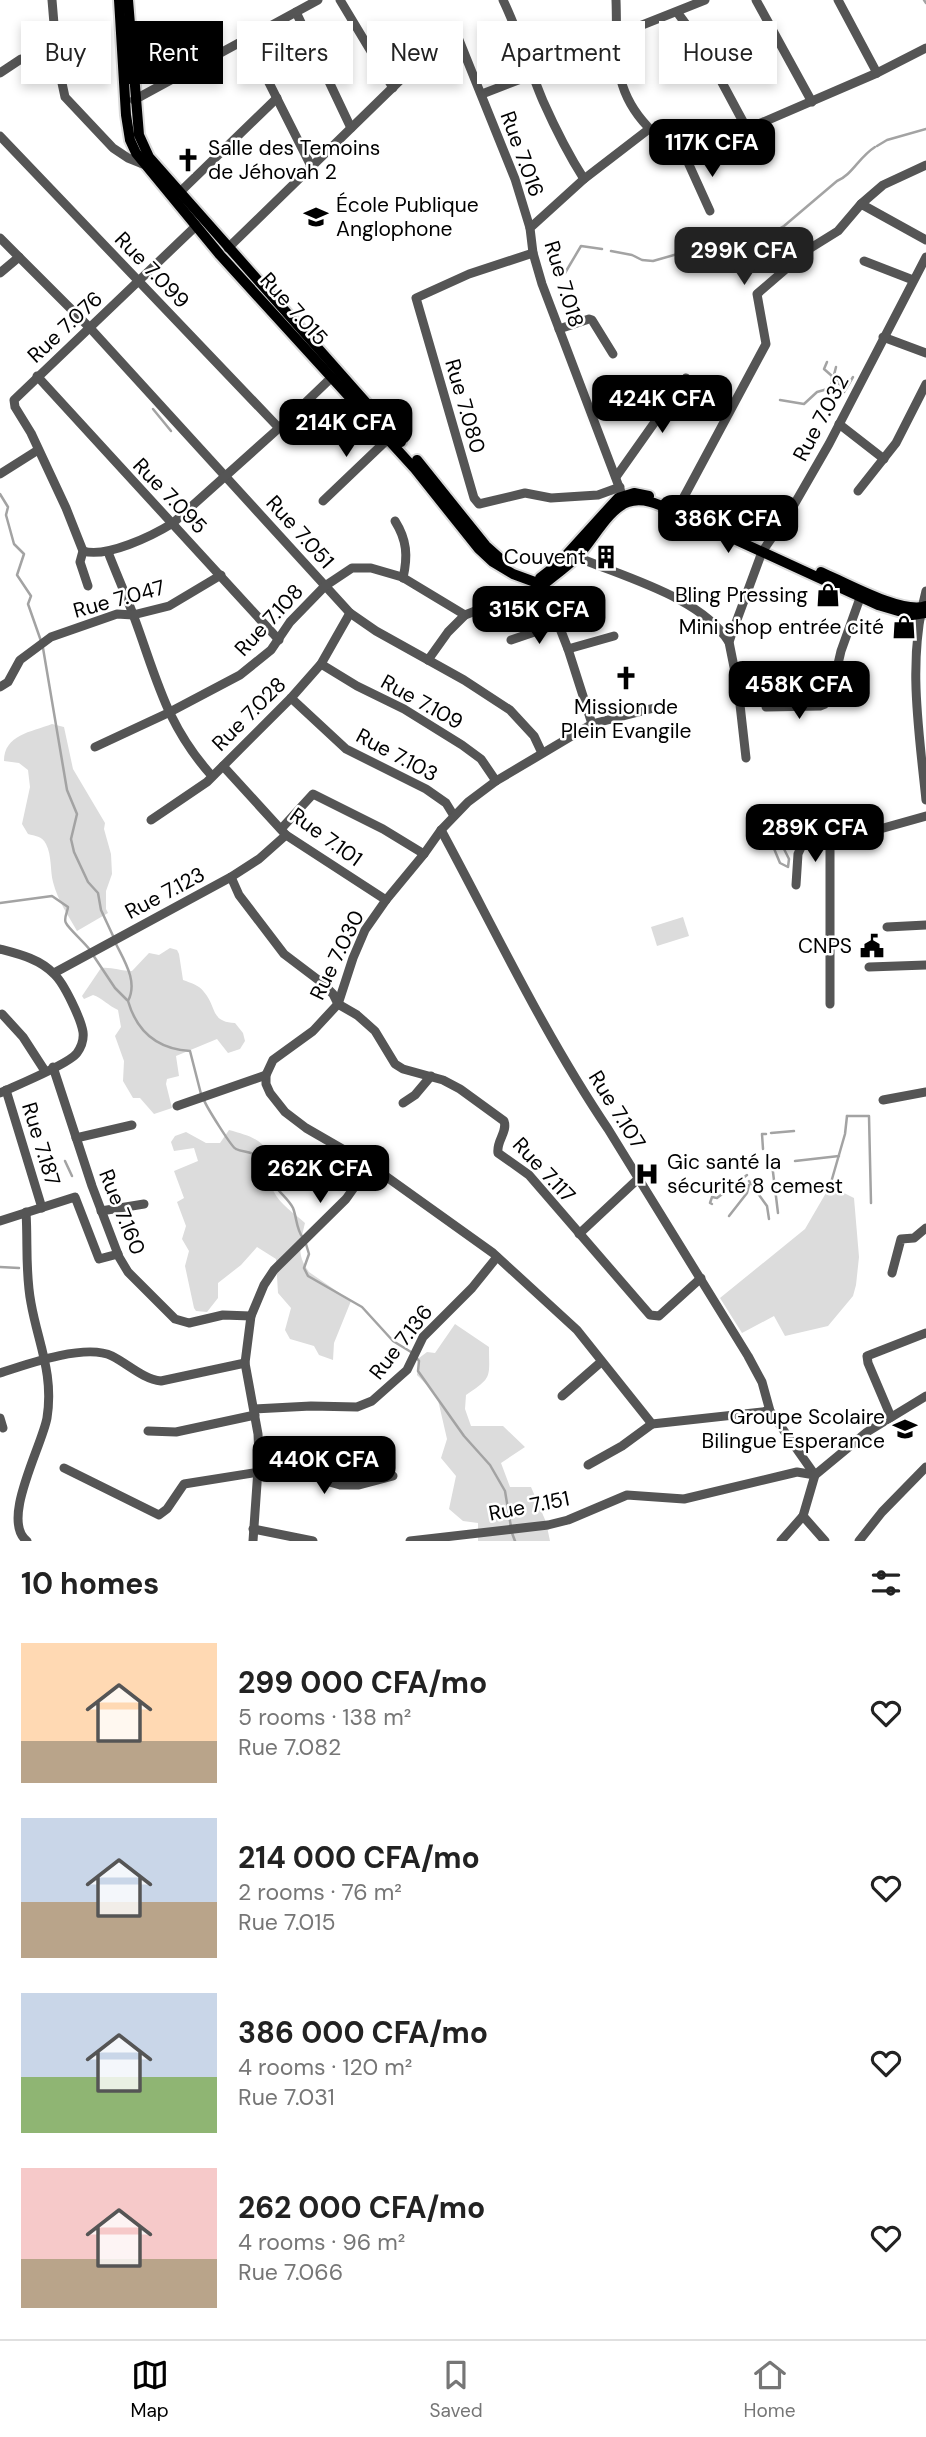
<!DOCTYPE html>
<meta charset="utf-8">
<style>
body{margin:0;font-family:"DM Sans",sans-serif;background:#f6f6f6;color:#222;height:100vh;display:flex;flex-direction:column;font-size:26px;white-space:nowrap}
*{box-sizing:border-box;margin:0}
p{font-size:23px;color:#767676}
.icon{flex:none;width:38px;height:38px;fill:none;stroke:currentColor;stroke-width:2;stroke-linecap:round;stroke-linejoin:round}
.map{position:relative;height:1541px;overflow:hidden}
.panel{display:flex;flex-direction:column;background:#fff;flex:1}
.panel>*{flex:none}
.guide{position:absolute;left:21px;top:21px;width:886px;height:63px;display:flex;gap:14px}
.price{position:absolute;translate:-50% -60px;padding:0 16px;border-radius:14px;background:#000;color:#fff;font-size:23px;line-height:46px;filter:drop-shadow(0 2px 4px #0008)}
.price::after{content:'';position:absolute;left:50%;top:42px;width:21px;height:16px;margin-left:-10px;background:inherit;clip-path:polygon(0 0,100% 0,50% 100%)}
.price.on{background:#222;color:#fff}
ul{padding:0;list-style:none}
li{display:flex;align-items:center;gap:21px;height:175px;padding:0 21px}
li span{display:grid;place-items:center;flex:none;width:196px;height:140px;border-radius:0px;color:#555}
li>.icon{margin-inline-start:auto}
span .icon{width:84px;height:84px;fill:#fffc;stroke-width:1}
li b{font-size:30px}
h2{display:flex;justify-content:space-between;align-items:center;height:84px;padding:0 21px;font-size:30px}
.tag{padding:0 24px;border-radius:0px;background:#fff;box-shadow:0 4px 10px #0003;font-size:24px;line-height:63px}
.tag.on{background:#000;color:#fff}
.dock{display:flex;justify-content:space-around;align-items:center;height:98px;border-top:2px solid #e0e0e0;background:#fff;font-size:19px;color:#767676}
.dock a{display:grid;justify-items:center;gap:4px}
.dock .on{color:#000}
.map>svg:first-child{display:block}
</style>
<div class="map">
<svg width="926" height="1541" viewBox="0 0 926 1541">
<rect width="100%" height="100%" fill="#fff"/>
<!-- green -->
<g fill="#dcdcdc">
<path d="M52,724l12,3 9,42 32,54 -1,6 7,25 1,20 -6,17v18l2,4 -31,18c-9,-16 -19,-30 -24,-49 -3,-12 -1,-26 -7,-38 -4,-8 -11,-8 -18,-10l-6,-10 8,-37 -2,-17 -9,-7 -15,-2c0,-26 27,-29 48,-37z"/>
<path d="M683,917l6,19 -32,10 -6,-19z"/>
<path d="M170,948l7,2 2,4 4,26c8,3 16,5 21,12 13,15 6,30 31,31l8,10 2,8 -5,8 -12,4 -11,-14 -41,17 3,20 -12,3 -1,5 6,24 -18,6 -14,-16h-7l-10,-17 1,-20 -9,-25 6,-9 -3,-17c-9,-4 -16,-12 -25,-15l-9,4 -2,-3 19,-28c11,-1 19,3 31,3l17,-18 10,2z"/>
<path d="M229,1130c25,7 41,11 43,41 0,7 -2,15 2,21 6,12 21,22 31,31 -5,21 -9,31 4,49l42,29 -17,42 -1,17 -14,-5 -5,-9 -24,-7 -5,-9 6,-22 -13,-15 -2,-34 -19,-12 -16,18 -23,18v15l-11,14 -11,-1 -2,-3 -9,-42 4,-15 -7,-12 4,-13 -9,-24 7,-4 -10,-27 24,-10 -4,-13 -20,3 -3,-9 4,-6 11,-4 20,11h14z"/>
<path d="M830,1186l24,12 5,59 -3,28 -3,11 -25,30 -43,10 -11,-20 -32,17 -22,-35 85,-69z"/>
<path d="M455,1324l34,23c0,31 4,30 -23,48l-1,14 6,17h32l22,21 -24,16 9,24h21l15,35 4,19h-72v-18l-15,-2 -14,-12 7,-33 -15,-18 6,-19 -9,-39 -3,-7 -18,-18 2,-17 8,-6 8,1z"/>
</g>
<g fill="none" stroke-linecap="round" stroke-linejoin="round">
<!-- stream -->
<g stroke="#a3a3a3" stroke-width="2.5">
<path d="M924,0l2,3"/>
<path d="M877,146l10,-6 39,-11"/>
<path d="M611,251l21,4 10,5 11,1 42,-12 37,3 13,-10 13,-1 26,-15 53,-45c15,-6 22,-24 38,-34"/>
<path d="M565,273l16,-27 21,3"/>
<path d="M836,367l-2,8 5,9 4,2 -1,4 2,2 9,-15"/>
<path d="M780,400l24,4 13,-12 14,-4 1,-12 -8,-7 3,-7"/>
<path d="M153,409l18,22"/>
<path d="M0,494l8,13 -2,8 8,29 10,10 -7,21 14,21 -3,8 13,37"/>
<path d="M43,648l24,142 10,24 -6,25 3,13 14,30 10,11 3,17 13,28"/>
<path d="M768,828l6,1 15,30 -1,8 -8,-4 -10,-24z"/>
<path d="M0,903l52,-7 16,11c0,4 -5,12 -2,16 2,5 18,19 24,27"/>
<path d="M116,944c9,18 22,38 12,57 9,31 30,48 62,50l11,43"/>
<path d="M93,955l22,33 12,12"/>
<path d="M204,1100c2,6 28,48 32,49 8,4 16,1 23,10 6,9 11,19 17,28 5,7 13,13 17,21 4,10 3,21 10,30"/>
<path d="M847,1116h22l2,87"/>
<path d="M771,1133l23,-2"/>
<path d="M763,1149l-1,-15h4"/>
<path d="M65,1161l7,15"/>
<path d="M795,1161l44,-5"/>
<path d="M772,1164l6,49"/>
<path d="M749,1181l18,25 2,13"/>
<path d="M830,1186l15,-52 2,-18"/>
<path d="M712,1204l-2,-1 2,-6 5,1 30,-23"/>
<path d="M729,1216l18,-23 2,-8"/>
<path d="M306,1244l3,10 -5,14 4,8 54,31 31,34 18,11"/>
<path d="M0,1267l19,1"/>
<path d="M416,1357l3,4 -1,10 46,65 26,29 15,26 6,36"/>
<path d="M512,1533l3,8"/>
</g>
<!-- major casing -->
<g stroke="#dbdbdb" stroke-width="14">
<g id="major">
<path d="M119,0l7,115 4,25 6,13 84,102 195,214 63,79 15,14 20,12 30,11c11,-9 23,-18 34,-28 15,-15 31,-48 51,-55 16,-6 34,4 47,10l203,93 34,10 14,-2"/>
<path d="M128,0l11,135 10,22 252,285"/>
<path d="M417,460l69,86 18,16"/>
<path d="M821,572c23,10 82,43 105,34"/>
<path d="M540,578l18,-14 60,-66 16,-5 15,3"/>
</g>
</g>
<!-- minor -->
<g stroke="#555" stroke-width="9">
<path d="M52,0l5,60 8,37 48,51 15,10 15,6"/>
<path d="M340,0l53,88"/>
<path d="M503,0c16,33 26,68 40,101 12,27 25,53 41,78"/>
<path d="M616,0c2,51 -6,87 32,127 11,12 26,21 38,31l61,-29 130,-56 49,-25"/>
<path d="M756,0l56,102"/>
<path d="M838,0l39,73"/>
<path d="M296,12l55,116"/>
<path d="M677,12l27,37 43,80"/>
<path d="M617,35l88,-35"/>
<path d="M247,39l64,127"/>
<path d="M0,73l21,-14 14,2 22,-1"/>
<path d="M482,94l52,-20"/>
<path d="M134,100l184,-100"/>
<path d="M0,136l279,292"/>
<path d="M686,158l24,53"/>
<path d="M180,192l97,-94"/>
<path d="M861,204l22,-19 43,-20"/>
<path d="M0,238l90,90 260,285 26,18 88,49 46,30 24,26 8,17"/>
<path d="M228,248l196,-191 29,-24 4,2 58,144 15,49"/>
<path d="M533,253l-64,21 -53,24 58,200 5,6 46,-11 26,5 47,-3 22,-8"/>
<path d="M864,261l49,19"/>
<path d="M0,273l19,-16"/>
<path d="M559,329l30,-10 3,1 21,34"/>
<path d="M883,337l43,16"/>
<path d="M37,376l242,264"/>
<path d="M839,424l45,35"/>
<path d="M0,474l38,-24"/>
<path d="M616,477l70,-99"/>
<path d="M858,491l38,-48 30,-59"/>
<path d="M621,492l-79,-208 -9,-31 -3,-25 54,-49 65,-50"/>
<path d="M323,501l65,-62"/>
<path d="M678,508l88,-164 -9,-50 52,-45 29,-18 23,-27 65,36"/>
<path d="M395,521c12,19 13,35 8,57"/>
<path d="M83,551c24,7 69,-15 90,-28l106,-95 52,-50"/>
<path d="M108,552c8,21 18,43 26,65 23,62 32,108 78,159"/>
<path d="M577,557c47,20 124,40 152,85"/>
<path d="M88,586l-8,-24 3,-11 -17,-43 -35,-75 -16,-26 -1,-7 182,-174"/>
<path d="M545,590l23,59 24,75"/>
<path d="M926,591c-19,68 -7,140 0,209"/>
<path d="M511,640l47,-16"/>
<path d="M568,649l46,-13"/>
<path d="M428,660l20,-28 17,-17"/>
<path d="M321,664l36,22 47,23 58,36 19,14 15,22"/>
<path d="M0,687l8,-5 12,-22 31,-23 66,-23 16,1 36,-9 52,-31"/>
<path d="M291,698l55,51 80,40 20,14 8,13"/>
<path d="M766,707l54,-1 5,-2 6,-10 10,-43 19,-53"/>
<path d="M654,708l-62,16 -96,57 -28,21 -27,28 -17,24 -38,46 -21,30 -12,28 -15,46 -25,27 -40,29 -7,15v9l4,9 15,19 21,16 64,37 123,88 84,77 75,94 118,-13"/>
<path d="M95,747l73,-34 72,-38 31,-25 19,-28 35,-36 27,-18h19l31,9 63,38 28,-11 53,-11"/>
<path d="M746,758l-8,-71 -9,-45 2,-6 31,-84 29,-42 38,-66 97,-187"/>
<path d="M223,766l63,69 100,65"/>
<path d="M151,820l56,-38 84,-84 30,-34 29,-51"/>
<path d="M281,829l32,-35 70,35 41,25"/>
<path d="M441,830c54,100 103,204 167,299l140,227 14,26 8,29 45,64"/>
<path d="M231,877l8,18 45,59 37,28 12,12 5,10 19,11 18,16 20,33 8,5 40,11 17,9 44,32c4,11 -8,20 -6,32l31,22 121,140 9,1 42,-38"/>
<path d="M796,885l2,-31 5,-11 13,-4 14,4"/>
<path d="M887,927l39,-2"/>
<path d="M0,949c19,5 40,10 54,25 10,9 27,45 29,58 1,8 -1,14 -6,21 -8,11 -62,33 -77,40"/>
<path d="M869,967l57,-2"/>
<path d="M54,973l177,-96 28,-18 27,-24"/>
<path d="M830,1004v-161l96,-27"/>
<path d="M2,1014l21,23 22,34"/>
<path d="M53,1067l39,119 27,71 9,15 47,47 14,4 34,-8 28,1"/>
<path d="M6,1090l36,118"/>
<path d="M883,1100l43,-8"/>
<path d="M403,1103l12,-8 16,-19"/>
<path d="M177,1106l89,-31"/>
<path d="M76,1138l56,-13"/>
<path d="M101,1211l43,-7"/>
<path d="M26,1212c2,31 -1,60 5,91 7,40 23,71 16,115 -5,28 -47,103 -20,123"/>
<path d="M0,1221l75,-24 24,62 19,-5"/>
<path d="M579,1234l60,-56"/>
<path d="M892,1273l9,-34 13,-1 12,-10"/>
<path d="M0,1373c27,-9 86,-30 112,-17 16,8 31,23 49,25l84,-18"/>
<path d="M562,1396l39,-34"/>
<path d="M254,1409l57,-3 46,1 15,-6 35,-31 16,-33 49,-49 25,-31"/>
<path d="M891,1417l-23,-54 -1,-7 59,-23"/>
<path d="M0,1418l3,10"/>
<path d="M148,1431l28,1 79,-17"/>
<path d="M259,1455l34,4 33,22 14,4h19l34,-9"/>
<path d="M588,1465l34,-19 30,-22"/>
<path d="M64,1468l95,47 8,-6 17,-25 75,-12"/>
<path d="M253,1529l60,12"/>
<path d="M253,1541l6,-86 -1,-21 -13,-71 6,-47 13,-31 10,-15 72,-71 24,-34"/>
<path d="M410,1541l138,-16 20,-5 59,-25 57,4 113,-27 18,3"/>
<path d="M781,1541l22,-25"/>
<path d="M825,1541l-22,-25 12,-41 52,-43 59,-36"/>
<path d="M859,1541l23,-29 44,-45"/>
</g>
<!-- major -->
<use href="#major" stroke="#000" stroke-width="10"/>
</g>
<!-- icons -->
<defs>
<g id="church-bare" transform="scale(1.89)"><path d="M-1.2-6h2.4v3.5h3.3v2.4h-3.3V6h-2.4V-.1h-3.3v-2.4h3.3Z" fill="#000" stroke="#fff" stroke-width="2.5" paint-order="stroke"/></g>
<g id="school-bare" transform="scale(1.89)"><path d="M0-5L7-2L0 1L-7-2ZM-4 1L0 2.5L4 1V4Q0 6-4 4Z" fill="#000" stroke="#fff" stroke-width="2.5" paint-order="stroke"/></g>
<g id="building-bare" transform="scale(1.89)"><path d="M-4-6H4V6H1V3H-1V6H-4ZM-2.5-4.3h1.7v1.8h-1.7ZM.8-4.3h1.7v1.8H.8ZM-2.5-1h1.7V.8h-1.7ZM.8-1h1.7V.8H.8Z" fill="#000" stroke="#fff" stroke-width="2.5" paint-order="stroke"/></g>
<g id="shop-bare" transform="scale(1.89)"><path d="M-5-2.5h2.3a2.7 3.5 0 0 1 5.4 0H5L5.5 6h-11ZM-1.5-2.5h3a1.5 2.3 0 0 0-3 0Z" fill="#000" stroke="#fff" stroke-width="2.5" paint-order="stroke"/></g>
<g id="civic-bare" transform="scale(1.89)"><path d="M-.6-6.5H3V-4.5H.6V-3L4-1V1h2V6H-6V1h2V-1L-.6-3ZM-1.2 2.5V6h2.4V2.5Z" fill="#000" stroke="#fff" stroke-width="2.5" paint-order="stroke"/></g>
<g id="hospital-bare" transform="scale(1.89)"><path d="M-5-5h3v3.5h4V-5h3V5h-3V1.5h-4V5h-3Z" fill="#000" stroke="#fff" stroke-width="2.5" paint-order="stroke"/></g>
</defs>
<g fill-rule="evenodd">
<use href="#church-bare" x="188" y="160"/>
<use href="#school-bare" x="316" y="217"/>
<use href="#building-bare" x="606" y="557"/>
<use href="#shop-bare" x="828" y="595"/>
<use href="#shop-bare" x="904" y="627"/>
<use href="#church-bare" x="626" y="678"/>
<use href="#civic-bare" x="872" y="946"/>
<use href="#hospital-bare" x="647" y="1174"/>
<use href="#school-bare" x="905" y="1429"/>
</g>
<g text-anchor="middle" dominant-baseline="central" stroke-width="5" stroke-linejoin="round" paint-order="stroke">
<!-- poi labels -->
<g font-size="21" fill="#000" stroke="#fff" text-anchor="end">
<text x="208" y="148" text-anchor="start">Salle des Temoins<tspan x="208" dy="24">de Jéhovah 2</tspan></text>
<text x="336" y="205" text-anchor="start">École Publique<tspan x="336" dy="24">Anglophone</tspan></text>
<text x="586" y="557">Couvent</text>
<text x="808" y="595">Bling Pressing</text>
<text x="884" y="627">Mini shop entrée cité</text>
<text x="626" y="707" text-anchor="middle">Mission de<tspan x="626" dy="24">Plein Evangile</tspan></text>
<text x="852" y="946">CNPS</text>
<text x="667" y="1162" text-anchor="start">Gic santé la<tspan x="667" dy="24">sécurité 8 cemest</tspan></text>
<text x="885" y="1417">Groupe Scolaire<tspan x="885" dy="24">Bilingue Esperance</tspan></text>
</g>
<!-- street labels -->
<g font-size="21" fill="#000" stroke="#fff">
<text transform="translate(522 154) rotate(70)">Rue 7.016</text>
<text transform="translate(152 270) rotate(46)">Rue 7.099</text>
<text transform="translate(564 284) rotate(73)">Rue 7.018</text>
<text transform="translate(294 309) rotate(48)">Rue 7.015</text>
<text transform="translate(65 327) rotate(-43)">Rue 7.076</text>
<text transform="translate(465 406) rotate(74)">Rue 7.080</text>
<text transform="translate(821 418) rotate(-62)">Rue 7.032</text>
<text transform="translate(170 496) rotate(46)">Rue 7.095</text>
<text transform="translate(300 532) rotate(48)">Rue 7.051</text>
<text transform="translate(119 599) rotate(-15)">Rue 7.047</text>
<text transform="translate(269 620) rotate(-47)">Rue 7.108</text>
<text transform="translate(422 702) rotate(29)">Rue 7.109</text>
<text transform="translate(249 714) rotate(-45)">Rue 7.028</text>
<text transform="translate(397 755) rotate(28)">Rue 7.103</text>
<text transform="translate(326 837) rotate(36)">Rue 7.101</text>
<text transform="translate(165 893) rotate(-28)">Rue 7.123</text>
<text transform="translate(337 955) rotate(-64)">Rue 7.030</text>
<text transform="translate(617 1110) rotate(58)">Rue 7.107</text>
<text transform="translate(41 1144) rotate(73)">Rue 7.187</text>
<text transform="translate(544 1170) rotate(47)">Rue 7.117</text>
<text transform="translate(122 1212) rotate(68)">Rue 7.160</text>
<text transform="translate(401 1342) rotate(-52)">Rue 7.136</text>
<text transform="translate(529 1506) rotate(-11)">Rue 7.151</text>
</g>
</g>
</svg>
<b class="price" style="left:712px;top:179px">117K CFA</b>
<b class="price on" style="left:744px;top:287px">299K CFA</b>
<b class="price" style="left:662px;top:435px">424K CFA</b>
<b class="price" style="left:346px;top:459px">214K CFA</b>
<b class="price" style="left:728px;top:555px">386K CFA</b>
<b class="price" style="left:539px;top:646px">315K CFA</b>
<b class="price" style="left:799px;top:721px">458K CFA</b>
<b class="price" style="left:815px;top:864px">289K CFA</b>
<b class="price" style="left:320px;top:1205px">262K CFA</b>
<b class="price" style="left:324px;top:1496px">440K CFA</b>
<div class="guide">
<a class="tag">Buy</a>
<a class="tag on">Rent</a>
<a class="tag">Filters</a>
<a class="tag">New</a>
<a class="tag">Apartment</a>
<a class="tag">House</a>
</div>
</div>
<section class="panel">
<h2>10 homes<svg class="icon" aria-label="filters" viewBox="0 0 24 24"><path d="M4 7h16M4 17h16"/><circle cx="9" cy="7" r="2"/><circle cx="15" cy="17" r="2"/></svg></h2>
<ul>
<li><span style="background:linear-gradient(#ffd9b3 70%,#b9a48a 0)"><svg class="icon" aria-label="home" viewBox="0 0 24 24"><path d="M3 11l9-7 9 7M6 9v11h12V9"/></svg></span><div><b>299 000 CFA/mo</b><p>5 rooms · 138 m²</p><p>Rue 7.082</p></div><svg class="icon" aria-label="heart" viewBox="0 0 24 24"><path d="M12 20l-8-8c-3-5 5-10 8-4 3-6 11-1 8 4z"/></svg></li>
<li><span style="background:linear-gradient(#c9d6e8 60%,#b9a48a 0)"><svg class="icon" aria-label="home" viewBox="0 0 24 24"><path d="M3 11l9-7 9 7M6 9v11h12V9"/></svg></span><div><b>214 000 CFA/mo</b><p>2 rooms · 76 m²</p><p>Rue 7.015</p></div><svg class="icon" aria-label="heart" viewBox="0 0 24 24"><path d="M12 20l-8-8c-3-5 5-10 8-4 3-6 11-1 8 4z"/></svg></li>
<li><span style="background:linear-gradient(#c9d6e8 60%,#8fb573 0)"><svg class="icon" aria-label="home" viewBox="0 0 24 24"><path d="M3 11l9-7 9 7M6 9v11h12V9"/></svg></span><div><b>386 000 CFA/mo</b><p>4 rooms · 120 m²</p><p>Rue 7.031</p></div><svg class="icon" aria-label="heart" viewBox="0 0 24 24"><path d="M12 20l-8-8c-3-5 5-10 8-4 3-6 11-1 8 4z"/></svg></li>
<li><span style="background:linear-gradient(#f6c9c9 65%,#b9a48a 0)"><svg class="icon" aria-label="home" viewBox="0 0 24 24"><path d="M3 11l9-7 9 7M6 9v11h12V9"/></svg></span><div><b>262 000 CFA/mo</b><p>4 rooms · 96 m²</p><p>Rue 7.066</p></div><svg class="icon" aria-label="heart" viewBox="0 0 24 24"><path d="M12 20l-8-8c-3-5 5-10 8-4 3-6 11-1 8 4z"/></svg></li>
</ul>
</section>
<nav class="dock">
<a class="on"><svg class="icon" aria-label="map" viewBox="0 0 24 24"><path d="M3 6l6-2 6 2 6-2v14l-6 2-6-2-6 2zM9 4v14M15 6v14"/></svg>Map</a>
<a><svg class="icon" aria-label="saved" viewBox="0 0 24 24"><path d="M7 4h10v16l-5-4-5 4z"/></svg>Saved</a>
<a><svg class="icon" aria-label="home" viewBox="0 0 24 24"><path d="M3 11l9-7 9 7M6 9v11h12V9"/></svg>Home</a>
</nav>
